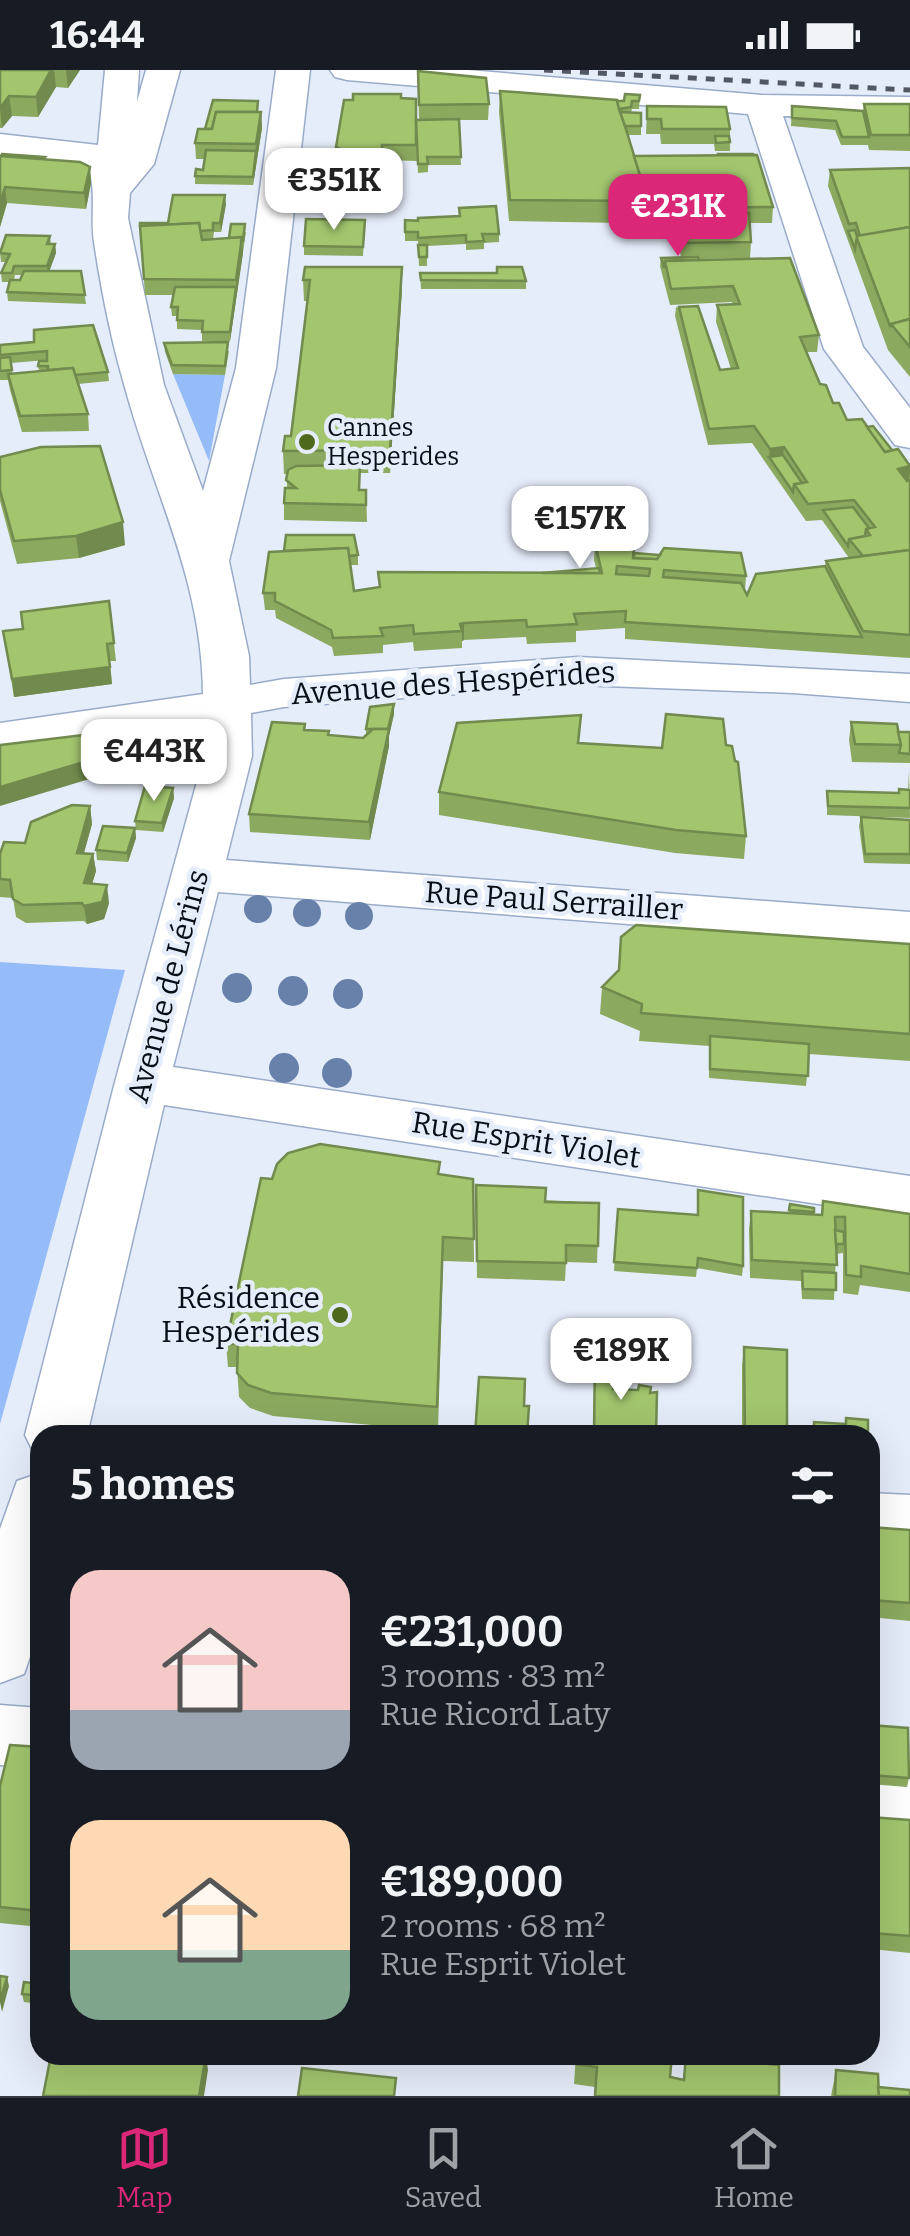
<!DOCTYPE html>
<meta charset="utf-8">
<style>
body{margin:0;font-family:Bitter,serif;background:#242831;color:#f1f3f6;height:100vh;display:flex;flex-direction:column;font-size:38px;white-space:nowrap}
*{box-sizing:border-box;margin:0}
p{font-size:32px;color:#9ea1a6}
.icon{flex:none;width:55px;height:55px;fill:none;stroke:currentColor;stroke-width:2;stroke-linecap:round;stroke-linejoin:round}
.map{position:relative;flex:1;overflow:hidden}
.panel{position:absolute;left:30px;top:1355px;width:850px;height:640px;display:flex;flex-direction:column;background:#171b24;border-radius:30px;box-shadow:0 10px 40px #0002}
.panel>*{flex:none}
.price{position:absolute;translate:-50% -85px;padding:0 22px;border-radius:20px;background:#fff;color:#222;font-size:32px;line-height:65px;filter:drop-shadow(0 2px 5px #0008)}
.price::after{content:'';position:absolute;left:50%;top:60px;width:30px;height:22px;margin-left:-15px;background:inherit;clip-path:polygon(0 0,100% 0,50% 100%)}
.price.active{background:#db2777;color:#fff}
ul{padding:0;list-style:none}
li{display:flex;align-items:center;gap:30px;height:250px;padding:0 40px}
li span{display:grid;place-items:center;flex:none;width:280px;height:200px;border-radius:30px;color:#555}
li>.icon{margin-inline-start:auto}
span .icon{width:120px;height:120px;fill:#fffc;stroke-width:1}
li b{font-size:42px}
h2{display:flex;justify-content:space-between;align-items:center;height:120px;padding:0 40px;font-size:42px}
.status{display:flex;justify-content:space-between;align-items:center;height:70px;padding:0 50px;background:#171b24;direction:ltr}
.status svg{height:28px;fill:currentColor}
.dock{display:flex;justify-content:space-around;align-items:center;height:140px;border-top:2px solid #363941;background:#171b24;font-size:28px;color:#9ea1a6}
.dock a{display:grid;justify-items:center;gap:5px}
.dock .active{color:#db2777}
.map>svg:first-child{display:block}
</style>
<div class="status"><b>16:44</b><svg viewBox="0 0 49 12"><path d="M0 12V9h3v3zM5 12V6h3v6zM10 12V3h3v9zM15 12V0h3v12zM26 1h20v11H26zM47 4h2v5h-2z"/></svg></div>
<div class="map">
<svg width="910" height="2026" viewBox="0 0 910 2026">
<rect width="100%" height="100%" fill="#e6edfa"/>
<!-- green -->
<g fill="#95bbf8">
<path d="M173,304l52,1 -16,86z"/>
<path d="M0,892l125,8 -125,454z"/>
</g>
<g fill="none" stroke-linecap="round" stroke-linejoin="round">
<!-- street casing -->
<g stroke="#99abc8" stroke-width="3">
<g id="street">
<path d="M105,0h34l-2,32 9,-32h34l-26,94 -24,29 -2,25 36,167 39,106 33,-123 40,-298h34l-34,298 -47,193 20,95 1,29 34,-6 294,-22 332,17v28l-117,-9 -215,-8 -294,22 -33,6 1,43 -26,104 684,52v34l-692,-54 -45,175 737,109v42l-746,-113 -77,330h-47v20l-6,-2 -9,-18 90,-353 89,-326v-34l-204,31v-30l203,-29c-1,-116 -50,-202 -79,-310 -13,-45 -23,-95 -30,-142 -4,-26 3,-50 -6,-75l-88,-11v-22l98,11z"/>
<path d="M330,0h138l294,25 148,2v20l-127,-1 80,231 47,61v40l-15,-3 -71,-96 -76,-235 -401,-34 -12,-3z"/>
<path d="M40,1403v155l-16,46 -24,9v-154l17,-48z"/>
<path d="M870,1423l40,2v54l-40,-4z"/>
<path d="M0,1635l40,3v60l-40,-3z"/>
<path d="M870,1704l40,3v64l-40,-3z"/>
</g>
</g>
<!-- street -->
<use href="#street" fill="#fff" fill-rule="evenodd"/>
<!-- rail -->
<path stroke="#525863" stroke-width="5" stroke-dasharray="9 9" stroke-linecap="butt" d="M544,0l366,20"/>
</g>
<!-- trees -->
<g fill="#6881aa">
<circle cx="258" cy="839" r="14"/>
<circle cx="307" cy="843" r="14"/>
<circle cx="359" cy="846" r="14"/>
<circle cx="237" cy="918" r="15"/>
<circle cx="293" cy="921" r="15"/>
<circle cx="348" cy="924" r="15"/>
<circle cx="284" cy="998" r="15"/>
<circle cx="337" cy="1003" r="15"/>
</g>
<!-- wall -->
<g fill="#8ba95f" fill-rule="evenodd">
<path d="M0,0h80l-12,18 -12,-1 -18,30 -26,-1 -10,12h-2z"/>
<path d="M418,1l71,33 -1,16h-29l2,45h-33v7l-10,1 -2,-43 1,31 -34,-1 -1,7 -30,3 -15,-7 -1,-16 17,-47 48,-2 15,22h3z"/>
<path d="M500,21l117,10 23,-6 -1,14h-7l-1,3 10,1v22h-14l7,21 139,51 -1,16h-22l1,19 -1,16 -51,1 120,76 -2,17h-11l14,32 27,36 20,7 43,39v192l-285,-19v-11l-49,3v11l-49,2 -1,-7 -62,3 -2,1v7l-48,3 -1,-9 -30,3v8l-49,3 -2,-9 -56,-29 -1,-8h-10l-2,-17 21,-42 74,4v10h-8l4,26 242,-23 -2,-8 1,-17 39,15 112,18 -1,15 2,4 78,-29 1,-5 23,-3 -27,-38 -16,1 -54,-78 -44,2 -33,-129 1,-9 26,7 -1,3 19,53 11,-1 -15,-47 1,-17h16l-1,-3 -62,3 -10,-39 1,-8 20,-1 -5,-25 1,-8 -168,-3 -10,-109z"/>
<path d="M864,34h46v47l-41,-1 -1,-5h-27l-6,-15 -44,-4 1,-20 71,5z"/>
<path d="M647,36l83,23v22h-15l-1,-7h-53l-1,-10h-14z"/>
<path d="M258,42h3l1,16 -9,57 -58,-1v-8l8,-6 2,-11h-9l-1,-16 10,-14z"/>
<path d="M0,86l45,1v2l45,8 1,16 -5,26 -79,-6 -7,24z"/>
<path d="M910,98v209l-22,-27 -60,-164 2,-16z"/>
<path d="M226,134l-5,28h-7l-1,7 -11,1 27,-2 17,-6 -16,109h-28v-11l-25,-1v-13h-5l-1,-9 2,-12h-28l-5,-72h28z"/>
<path d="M459,138l40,26v8l-15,1v6l-18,1v-6l-39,2v20h-8l-1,-25h-13v-21l54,-4z"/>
<path d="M365,150l-2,36 -59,-1v-9z"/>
<path d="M50,166l1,8h4l1,9 -7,18h32l5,33 -78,-3 -1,-9 3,-10h-8l-1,-9 5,-11h-5l-1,-10zM15,205h7l-2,5h-6z"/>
<path d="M420,203l106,8v8h-105z"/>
<path d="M303,210l99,9 -12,184h-30v17h6l1,32 -83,-2v-17l3,-15v-14h-3l-1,-23 8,-15 17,-135h-4z"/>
<path d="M34,272l74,30 1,9 -31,3 10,30 1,17 -67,1 -12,-42 -2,-10h-8v-35zM47,290l-9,6 1,5 -27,2 -1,-10z"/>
<path d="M164,273l65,8 -4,24 -52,-1 -8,-22z"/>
<path d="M0,387l125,88 -46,13 -62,6 -17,-63z"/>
<path d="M3,561l111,12 2,18h-6l2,23 -98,13z"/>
<path d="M394,634v10l-5,22v10l-19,94 -120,-8 -1,-18 56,-90v6l24,6 34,2 3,-3v-6z"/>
<path d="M851,652l47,10h12v31l-58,-1 -3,-22z"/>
<path d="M580,673l82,5 64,-3 20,91 -2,23 -69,-6 -236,-38v-23z"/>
<path d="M909,700l1,48 -83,-3v-24l72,2 9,-3z"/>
<path d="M173,718l1,10 -11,34 -27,-2 -1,-9z"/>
<path d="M90,736l2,18 -8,29 9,1 3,17 -4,13 17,19 -5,16 -17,5 -3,-3 -58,2 -10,-6 -3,-19 -13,-1v-43l25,-11z"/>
<path d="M861,747l49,3v44l-46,-1 -5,-37z"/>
<path d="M135,758l1,10 -8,24 -31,-2 -1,-10z"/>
<path d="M910,874v117l-101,-7 -3,32 -97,-8v-32l-70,-5 1,-10 -40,-17 2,-27z"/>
<path d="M440,1104l33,5 1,83 -31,-1 -5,170 -165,-15 -23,-8 -11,-11 -2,-30h-9l-2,-23 46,-165z"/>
<path d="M476,1115l70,15 53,3 -2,60 -31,-1 -1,19 -88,-3z"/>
<path d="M698,1120l45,76 -1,10 -45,-8 -1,9 -82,-6 4,-62 79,6z"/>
<path d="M823,1131l87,13v78l-50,-7 -2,10 -15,-2v-40l-7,1 -2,46 -32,-1 -1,-18 -51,-3 -1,-49 2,-18 38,2 1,-9 24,4v7h7z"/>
<path d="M744,1277l43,88h-45v-70z"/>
<path d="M870,1457l40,3v91l-40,-4z"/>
<path d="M870,1655l39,53 -2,9 -37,-3z"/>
<path d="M40,1677v180l-40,-4v-137z"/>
<path d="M870,1747l40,3v133l-39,-4 -1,3z"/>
<path d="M40,1914v20l-16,-2 -2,-8z"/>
<path d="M576,1985l107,24 3,-24 93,41 -184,-9 -21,-3z"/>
<path d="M836,2000l42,17 32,9h-79z"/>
</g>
<!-- shaded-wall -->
<g fill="#718a4d">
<path d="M51,0h3l2,17 -18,30 -2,-20z"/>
<path d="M66,0h14l-12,18z"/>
<path d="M9,26l3,20 -10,12 -2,-20z"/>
<path d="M261,42l1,16 -9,57 3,-41z"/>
<path d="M382,75v22l-30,3 -1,-16z"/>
<path d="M90,97l1,16 -5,26 -2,-16z"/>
<path d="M5,117l2,16 -7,24v-23z"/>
<path d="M225,125l1,9 -5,28 -1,-9z"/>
<path d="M242,167l1,16 -13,88v-9z"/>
<path d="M55,174l1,9 -8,22 -1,-9z"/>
<path d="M402,197v22l-12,184v-23z"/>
<path d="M784,377l-2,17 -13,-7 1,-8z"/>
<path d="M910,397v6l-2,11 -10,-15z"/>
<path d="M123,452l2,23 -46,13 -3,-22z"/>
<path d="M464,553v17l-2,1v-10l-2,-7z"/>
<path d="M110,597l2,17 -98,13 -2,-18z"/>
<path d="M394,634v10l-5,22v10l-19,94 -1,-18z"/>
<path d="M124,680l2,18 -126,38v-19z"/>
<path d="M173,718l1,10 -11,34 -1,-9z"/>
<path d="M90,736l2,18 -13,46 -2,-17z"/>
<path d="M135,758l1,10 -8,24 -1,-9z"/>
<path d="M93,784l3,17 -9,30 -3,-18z"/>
<path d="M107,815l2,18 -5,16 -17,5 -3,-18z"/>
<path d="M7,1907l2,9 -7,26 -2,-10z"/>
<path d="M206,1985l2,15 -4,26h-5z"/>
</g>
<!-- building -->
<g fill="#a2c56e" stroke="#718a4d" stroke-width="2.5" fill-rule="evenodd">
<path d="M0,0h51l-15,27 -27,-1 -9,12z"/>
<path d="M418,1l68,7 3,26 -70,1z"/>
<path d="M500,21l117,9 31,101 -138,-1z"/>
<path d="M353,24h48v4l15,1v46h-34v6l-31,3 -15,-7 8,-47h9z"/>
<path d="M625,24l15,1 -1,6h-7l-1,6 -12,2 -2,-8h7z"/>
<path d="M213,30l45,1 -1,11h-41l-4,17h-7z"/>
<path d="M864,34h46v31h-39z"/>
<path d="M647,36l79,1 4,22h-68l-1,-10h-14z"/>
<path d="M792,36l71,5 6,26h-27l-6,-16 -44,-3z"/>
<path d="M216,42h45l-5,32 -61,-1 3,-14h14z"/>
<path d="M620,42l21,1v13h-16z"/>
<path d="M459,49l2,38h-34l1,7h-10l-2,-44z"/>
<path d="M715,66h14l1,6 -14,1z"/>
<path d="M206,80l50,1 -3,26 -58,-1 1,-7 7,1z"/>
<path d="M2,84l43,3 -2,2 -42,-3z"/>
<path d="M718,84h35l1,1h-36z"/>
<path d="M757,85l16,52 -125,1v-7l-14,-45z"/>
<path d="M0,86l80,6 10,5 -6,26 -79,-6 -5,17z"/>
<path d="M910,98v59l-50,9 -4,-13 -7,1 -19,-54z"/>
<path d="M173,125h52l-5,28h-7v7l-13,1 -1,-8 -59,3v-3h28z"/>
<path d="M496,136l3,28h-17l2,7 -18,1v-7l-48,3v-6h-13v-12l13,1v-3l42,-2 -1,-8z"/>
<path d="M749,143l2,29 -68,1 -6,-27z"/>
<path d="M306,149l59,1 -2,27 -59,-1z"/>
<path d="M199,153l3,17 40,-3 -6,43 -92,-1 -4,-53z"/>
<path d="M231,154h14l-2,17h-2l1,-4 -13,1z"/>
<path d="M910,157v92l-19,5 1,2h-2l-34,-90z"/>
<path d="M855,160l2,6 -2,13 -7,-18z"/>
<path d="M6,165l44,1 -3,8h8l-8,22h-33l-2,7h-11l9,-19 -10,-1z"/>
<path d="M418,175h9v12h-8z"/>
<path d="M698,187l1,3 -34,1 -1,7 -3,-10z"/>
<path d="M790,188l29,77 -19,2 20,47 6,1 7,18h6l8,17 15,-1 23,33 13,-3 12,17 -12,3 9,12 3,-1v70l-47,6 -14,-17 21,-4 -4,-6 9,-2 -21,-27 -46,4 -14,-20 13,-2 -23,-35 -14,2 -16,-23 -45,3 -30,-122 19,-1 22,64 18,-2 -21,-63 23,-1 -7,-18 -62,3 -6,-28z"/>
<path d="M305,197h97l-12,183 -107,1 2,-15h6l19,-156h-7z"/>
<path d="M497,197h25l4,14 -105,-1 -1,-7h77z"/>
<path d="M24,201h57l4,24 -78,-3 3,-12h10z"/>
<path d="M175,217h61l-6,45h-28l1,-11 -26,-1 1,-13h-7z"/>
<path d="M910,249v28l-19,-23z"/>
<path d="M93,255l15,47 -33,3 -2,-7 -25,2v-4h-10l1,-5h8v-10l-47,4v-10l34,-3v-12z"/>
<path d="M228,272l-3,24 -53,-1 -8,-22z"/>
<path d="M10,287l2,13 -12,1v-13z"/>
<path d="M73,298l15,46 -68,2 -12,-42z"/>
<path d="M873,356l19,24 -7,2 -18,-25z"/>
<path d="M100,376l23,76 -47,14 -62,5 -14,-51v-33l41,-10z"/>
<path d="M783,385l19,28 -8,1 -1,8 -24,-35z"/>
<path d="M360,395l-1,25h7v15l-82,-2 1,-15h11l-10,-8 2,-10 8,-4z"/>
<path d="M853,437l16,21 -3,1 -1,7 -16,3 -1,7 -25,-36z"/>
<path d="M286,465h68l4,20 -9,1 -1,-8 -64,3z"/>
<path d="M595,473l39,3 -1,12 24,1 7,-11 77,5 5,23 -82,-6 -1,7 78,6 6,12 9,-21 69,-8 37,71 -237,-15 1,-11 -52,3 3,10 -50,3 -1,-7 -62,3 -4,1 2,7 -48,3 -1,-9 -33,3 3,8 -50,2 -2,-8 -56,-29v-8h-12l6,-41 79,-4 6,43 26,-4 -2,-15 224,1zM617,496l33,3 -1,7 -33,-2z"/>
<path d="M910,480v85l-47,-4 -37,-70z"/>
<path d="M634,483l26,2 -3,4 -23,-1z"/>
<path d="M599,498l1,5h-58z"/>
<path d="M109,531l5,42 -7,1 3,23 -98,12 -9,-48 20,-2 -2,-17z"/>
<path d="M394,634l-6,25h-22l4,-22z"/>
<path d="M666,644l57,5 3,26 6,1 3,15 3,1 8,74 -70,-6 -237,-38 18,-69 124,-8 -3,28 84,5z"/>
<path d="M272,652l33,2 -1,6 25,1 -1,4 35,3 10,-9h16l-20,93 -120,-8z"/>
<path d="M851,652l46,2 4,21 -46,-1z"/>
<path d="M898,662h12v22l-11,-1 2,-8z"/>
<path d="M100,663l24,17 -124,37v-42z"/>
<path d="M145,716l28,2 -11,35 -27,-2z"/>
<path d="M899,719l11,1v18l-82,-2 -1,-15 72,2z"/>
<path d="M72,735l18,1 -13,47 16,1 -9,29 23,2 -5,17 -18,4 -2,-3 -59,2 -10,-6 -3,-19 -10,-1v-25l4,-12 21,1 6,-21z"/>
<path d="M861,747l49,3v34h-45z"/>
<path d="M103,756l32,2 -8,25 -31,-3z"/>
<path d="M636,855l274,19v90l-269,-21 1,-9 -40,-17 17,-17 2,-33z"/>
<path d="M710,966l99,8 -1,32 -98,-7z"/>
<path d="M320,1074l120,18 -2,12 35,5 1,60 -31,-2 -6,170 -166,-14 -23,-8 -11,-12 1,-29h-12l35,-166 11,1 5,-15 11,-11z"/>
<path d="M476,1115l70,3 -1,14 54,1 -1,43 -32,-1v18l-89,-2z"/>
<path d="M698,1120l45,7v69l-45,-8 -1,10 -83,-6 4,-53 80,6z"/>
<path d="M823,1131l87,13v60l-49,-8v11l-15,-2 -1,-58h-10l2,48 -85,-5 -1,-49 71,4z"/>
<path d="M790,1134l24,4v4l-25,-2z"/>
<path d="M835,1160l9,2v12h-8z"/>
<path d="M802,1201l34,2v17l-33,-1z"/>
<path d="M744,1277l43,3v85h-42z"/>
<path d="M595,1280l22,2 -4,37 25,1 1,-5 12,2 -1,6 7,-1 -1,43h-62z"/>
<path d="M479,1307l46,2 -1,27h5l-2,29h-52z"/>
<path d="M846,1348l22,2v15h-54v-13l32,2z"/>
<path d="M870,1457l40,3v73l-40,-3z"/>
<path d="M870,1655l38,3 1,50 -39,-3z"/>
<path d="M10,1675l30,2v164l-40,-4v-121z"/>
<path d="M870,1747l40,3v116l-37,-3v6h-3z"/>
<path d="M0,1906l7,1 -7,25z"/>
<path d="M24,1912l16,2v12l-18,-2z"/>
<path d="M51,1985h155l-7,41h-156z"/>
<path d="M576,1985h96l-2,22 14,3 2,-25 93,10v31h-184l2,-29 -22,-3z"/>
<path d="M302,1998l94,10 -2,18h-96z"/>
<path d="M836,2000l42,4 1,22h-44z"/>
<path d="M878,2017l32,3v6h-31z"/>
</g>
<!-- markers -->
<g fill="#4e691c" stroke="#e6edfa" stroke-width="4">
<circle cx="307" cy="372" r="10"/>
<circle cx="340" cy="1245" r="10"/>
</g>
<g text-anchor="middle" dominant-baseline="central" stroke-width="9" stroke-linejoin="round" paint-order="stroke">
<!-- far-poi labels -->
<g font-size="25" fill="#080e18" stroke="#e6edfa" text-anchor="start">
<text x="327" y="358">Cannes<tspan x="327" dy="29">Hesperides</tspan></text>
</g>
<!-- street labels -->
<g font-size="30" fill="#080e18" stroke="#e6edfa">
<text transform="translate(453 613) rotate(-4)">Avenue des Hespérides</text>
<text transform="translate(554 831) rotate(4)">Rue Paul Serrailler</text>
<text transform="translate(168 916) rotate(-75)">Avenue de Lérins</text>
<text transform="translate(526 1070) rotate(9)">Rue Esprit Violet</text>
</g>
<!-- poi labels -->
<g font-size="30" fill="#080e18" stroke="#e6edfa" text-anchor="end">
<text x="320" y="1228">Résidence<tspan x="320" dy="34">Hespérides</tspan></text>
</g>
</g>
</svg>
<b class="price" style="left:334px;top:163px">€351K</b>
<b class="price active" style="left:678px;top:189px">€231K</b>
<b class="price" style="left:580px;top:501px">€157K</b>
<b class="price" style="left:154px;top:734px">€443K</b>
<b class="price" style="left:621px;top:1333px">€189K</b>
<section class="panel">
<h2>5 homes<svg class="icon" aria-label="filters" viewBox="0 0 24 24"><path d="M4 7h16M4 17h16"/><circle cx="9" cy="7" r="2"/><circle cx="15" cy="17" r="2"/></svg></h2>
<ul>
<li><span style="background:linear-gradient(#f6c9c9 70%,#9aa5b1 0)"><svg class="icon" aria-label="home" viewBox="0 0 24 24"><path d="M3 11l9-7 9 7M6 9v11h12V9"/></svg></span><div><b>€231,000</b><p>3 rooms · 83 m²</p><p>Rue Ricord Laty</p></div></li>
<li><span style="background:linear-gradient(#ffd9b3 65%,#7fa58c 0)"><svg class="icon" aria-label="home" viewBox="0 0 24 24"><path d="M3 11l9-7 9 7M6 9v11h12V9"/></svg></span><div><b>€189,000</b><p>2 rooms · 68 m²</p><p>Rue Esprit Violet</p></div></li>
</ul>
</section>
</div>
<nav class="dock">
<a class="active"><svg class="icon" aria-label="map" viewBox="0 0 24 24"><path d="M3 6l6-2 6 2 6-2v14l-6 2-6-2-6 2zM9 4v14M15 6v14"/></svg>Map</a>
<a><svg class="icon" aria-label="saved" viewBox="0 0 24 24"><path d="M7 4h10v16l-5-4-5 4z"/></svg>Saved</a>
<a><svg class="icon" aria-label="home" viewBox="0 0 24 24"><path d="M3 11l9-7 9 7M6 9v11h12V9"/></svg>Home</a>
</nav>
